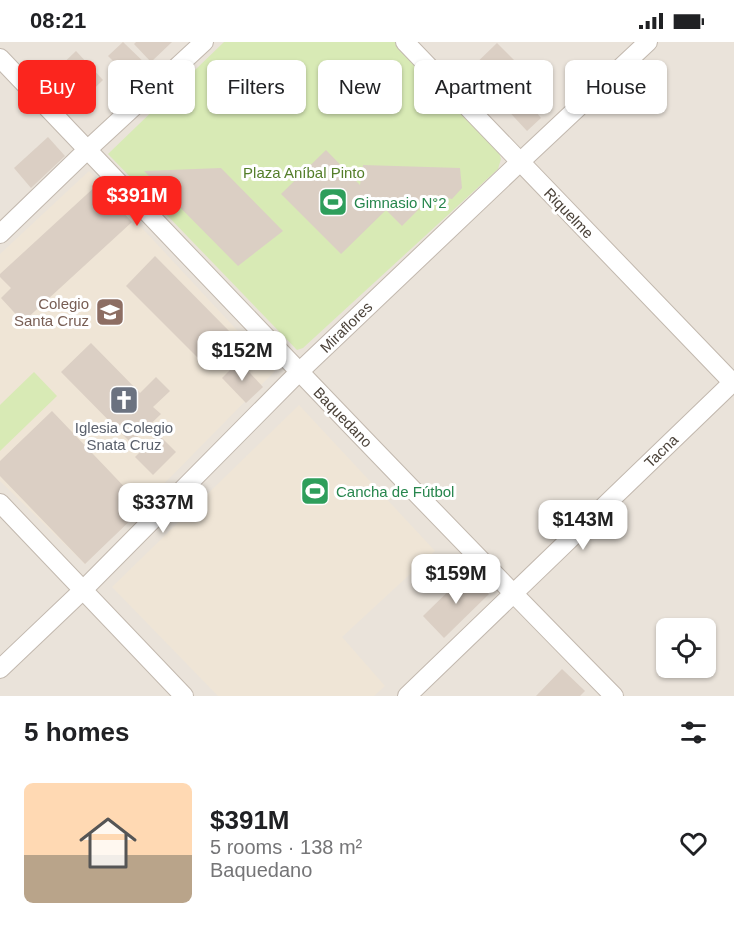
<!DOCTYPE html>
<meta charset="utf-8">
<style>
body{margin:0;font-family:Arial,sans-serif;background:#f2f2f2;color:#202124;height:100vh;display:flex;flex-direction:column;font-size:22px;white-space:nowrap}
*{box-sizing:border-box;margin:0}
p{font-size:20px;color:#757577}
.icon{flex:none;width:33px;height:33px;fill:none;stroke:currentColor;stroke-width:2;stroke-linecap:round;stroke-linejoin:round}
.map{position:relative;height:654px;overflow:hidden}
.side{display:flex;flex-direction:column;background:#fff;flex:1}
.side>*{flex:none}
.hud{position:absolute;left:18px;top:18px;width:699px;height:54px;display:flex;gap:12px}
.buttons{position:absolute;left:656px;top:576px;display:grid;gap:12px}
.buttons a{display:grid;place-items:center;width:60px;height:60px;border-radius:9px;background:#fff;box-shadow:0 2px 4px #0004;font-size:30px}
.price{position:absolute;translate:-50% -51px;padding:0 14px;border-radius:12px;background:#fff;color:#222;font-size:20px;line-height:39px;filter:drop-shadow(0 2px 3px #0008)}
.price::after{content:'';position:absolute;left:50%;top:36px;width:18px;height:14px;margin-left:-9px;background:inherit;clip-path:polygon(0 0,100% 0,50% 100%)}
.price.on{background:#fb251e;color:#fff}
ul{padding:0;list-style:none}
li{display:flex;align-items:center;gap:18px;height:150px;padding:0 24px}
li+li{border-top:2px solid #e0e0e0}
li span{display:grid;place-items:center;flex:none;width:168px;height:120px;border-radius:9px;color:#555}
li>.icon{margin-inline-start:auto}
span .icon{width:72px;height:72px;fill:#fffc;stroke-width:1}
li b{font-size:26px}
h2{display:flex;justify-content:space-between;align-items:center;height:72px;padding:0 24px;font-size:26px}
.pill{padding:0 21px;border-radius:9px;background:#fff;box-shadow:0 2px 4px #0004;font-size:21px;line-height:54px}
.pill.on{background:#fb251e;color:#fff}
.status{display:flex;justify-content:space-between;align-items:center;height:42px;padding:0 30px;background:#fff;direction:ltr}
.status svg{height:16px;fill:currentColor}
.map>svg:first-child{display:block}
</style>
<div class="status"><b>08:21</b><svg viewBox="0 0 49 12"><path d="M0 12V9h3v3zM5 12V6h3v6zM10 12V3h3v9zM15 12V0h3v12zM26 1h20v11H26zM47 4h2v5h-2z"/></svg></div>
<div class="map">
<svg width="734" height="654" viewBox="0 0 734 654">
<rect width="100%" height="100%" fill="#f6f2ec"/>
<!-- residential -->
<path fill="#eae3da" fill-rule="evenodd" d="M0,0h734v654h-734zM666,586h39v40h-39z"/>
<!-- education -->
<g fill="#efe5d6">
<path d="M89,129l186,200 -190,193 -85,-83v-227z"/>
<path d="M299,363l136,146 -93,86 43,49 -11,10h-156l-106,-109z"/>
</g>
<!-- green -->
<g fill="#d8eab5">
<path d="M224,0h171l104,110 2,7 -3,10 -195,179 -6,2 -189,-196z"/>
<path d="M34,330l23,24 -57,55v-46z"/>
</g>
<!-- building -->
<g fill="#dbcfc4">
<path d="M123,0l28,27 -15,15 -28,-28z"/>
<path d="M136,0h36l-21,20 -17,-18z"/>
<path d="M497,1l26,26 -29,30 -27,-27z"/>
<path d="M76,9l27,29 -24,23 -27,-29z"/>
<path d="M530,38l21,21 -14,12 4,5 -14,13 -24,-26z"/>
<path d="M48,95l17,19 -34,32 -17,-20z"/>
<path d="M326,108l34,35 3,-20 97,3 2,20 -10,11 -19,-4 -31,31 -16,-16 -45,44 -60,-60z"/>
<path d="M221,126l62,63 -45,35 -94,-95z"/>
<path d="M98,142l34,38 -109,100 -22,-24 10,-10 -11,-11v-3z"/>
<path d="M155,214l79,80 -29,29 -79,-79z"/>
<path d="M91,301l49,50 16,-16 14,14 -17,16 8,7 -30,29 -70,-71z"/>
<path d="M239,319l24,26 -17,16 -24,-25z"/>
<path d="M52,369l82,86 -6,6 10,10 -53,51 -85,-88v-15z"/>
<path d="M158,392l18,18 -23,23 -18,-18z"/>
<path d="M468,530l21,22 -45,44 -21,-22z"/>
<path d="M562,627l23,22 -5,5h-44z"/>
</g>
<g fill="none" stroke-linecap="round" stroke-linejoin="round">
<!-- minor casing -->
<g stroke="#c2b8ae" stroke-width="20">
<g id="minor">
<path d="M405,0l329,342"/>
<path d="M0,16c204,214 407,428 614,638"/>
<path d="M0,192l87,-84 117,-108"/>
<path d="M0,461l184,193"/>
<path d="M0,627l83,-79 216,-218 221,-210 128,-120"/>
<path d="M407,654l327,-315"/>
</g>
</g>
<!-- minor -->
<use href="#minor" stroke="#fff" stroke-width="18"/>
</g>
<!-- icons -->
<defs>
<g id="stadium-square" transform="scale(1.5)"><rect x="-9" y="-9" width="18" height="18" rx="4" fill="#2e9e5b" stroke="#fff"/><path d="M0-5a6.5 5 0 1 0 0 10a6.5 5 0 1 0 0-10ZM-3.5-1.8h7v3.6h-7Z" fill="#fff"/></g>
<g id="school-square" transform="scale(1.5)"><rect x="-9" y="-9" width="18" height="18" rx="4" fill="#8d6e63" stroke="#fff"/><path d="M0-5L7-2L0 1L-7-2ZM-4 1L0 2.5L4 1V4Q0 6-4 4Z" fill="#fff"/></g>
<g id="church-square" transform="scale(1.5)"><rect x="-9" y="-9" width="18" height="18" rx="4" fill="#6b7280" stroke="#fff"/><path d="M-1.2-6h2.4v3.5h3.3v2.4h-3.3V6h-2.4V-.1h-3.3v-2.4h3.3Z" fill="#fff"/></g>
</defs>
<g fill-rule="evenodd">
<use href="#stadium-square" x="333" y="160"/>
<use href="#school-square" x="110" y="270"/>
<use href="#church-square" x="124" y="358"/>
<use href="#stadium-square" x="315" y="449"/>
</g>
<g text-anchor="middle" dominant-baseline="central" stroke-width="6" stroke-linejoin="round" paint-order="stroke">
<!-- park labels -->
<g font-size="15" fill="#547e2a" stroke="#fff">
<text x="304" y="130">Plaza Aníbal Pinto</text>
</g>
<!-- leisure labels -->
<g font-size="15" fill="#27864d" stroke="#fff" text-anchor="start">
<text x="354" y="160">Gimnasio N°2</text>
<text x="336" y="449">Cancha de Fútbol</text>
</g>
<!-- street labels -->
<g font-size="15" fill="#4b4239" stroke="#fff">
<text transform="translate(569 171) rotate(46)">Riquelme</text>
<text transform="translate(346 285) rotate(-44)">Miraflores</text>
<text transform="translate(343 375) rotate(46)">Baquedano</text>
<text transform="translate(661 409) rotate(-44)">Tacna</text>
</g>
<!-- education labels -->
<g font-size="15" fill="#785e54" stroke="#fff" text-anchor="end">
<text x="89" y="261">Colegio<tspan x="89" dy="17">Santa Cruz</tspan></text>
</g>
<!-- worship labels -->
<g font-size="15" fill="#5b616d" stroke="#fff">
<text x="124" y="385">Iglesia Colegio<tspan x="124" dy="17">Snata Cruz</tspan></text>
</g>
</g>
</svg>
<div class="buttons">
<a><svg class="icon" aria-label="locate" viewBox="0 0 24 24"><circle cx="12" cy="12" r="6"/><path d="M12 2v4M12 18v4M2 12h4M18 12h4"/></svg></a>
</div>
<b class="price on" style="left:137px;top:185px">$391M</b>
<b class="price" style="left:242px;top:340px">$152M</b>
<b class="price" style="left:163px;top:492px">$337M</b>
<b class="price" style="left:583px;top:509px">$143M</b>
<b class="price" style="left:456px;top:563px">$159M</b>
<div class="hud">
<a class="pill on">Buy</a>
<a class="pill">Rent</a>
<a class="pill">Filters</a>
<a class="pill">New</a>
<a class="pill">Apartment</a>
<a class="pill">House</a>
</div>
</div>
<section class="side">
<h2>5 homes<svg class="icon" aria-label="filters" viewBox="0 0 24 24"><path d="M4 7h16M4 17h16"/><circle cx="9" cy="7" r="2"/><circle cx="15" cy="17" r="2"/></svg></h2>
<ul>
<li><span style="background:linear-gradient(#ffd9b3 60%,#b9a48a 0)"><svg class="icon" aria-label="home" viewBox="0 0 24 24"><path d="M3 11l9-7 9 7M6 9v11h12V9"/></svg></span><div><b>$391M</b><p>5 rooms · 138 m²</p><p>Baquedano</p></div><svg class="icon" aria-label="heart" viewBox="0 0 24 24"><path d="M12 20l-8-8c-3-5 5-10 8-4 3-6 11-1 8 4z"/></svg></li>
</ul>
</section>
